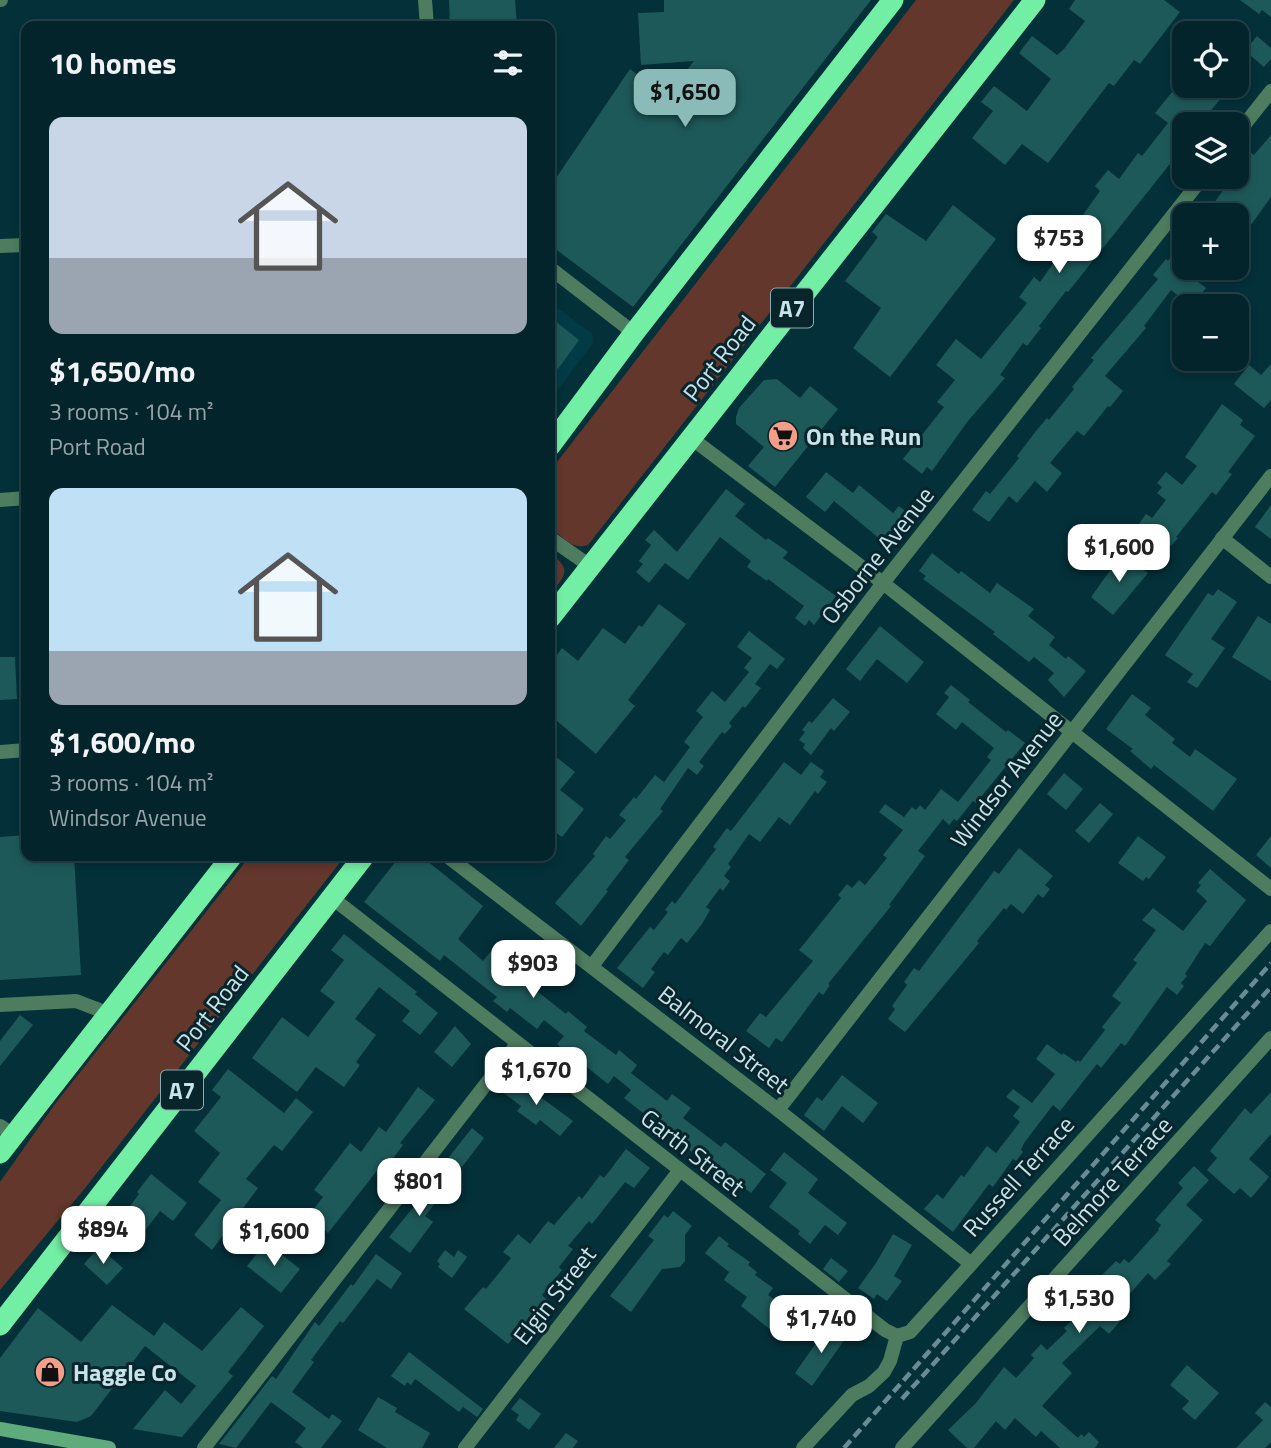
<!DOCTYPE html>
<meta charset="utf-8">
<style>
body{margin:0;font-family:"Titillium Web",sans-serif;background:#0d2c33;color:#f1f3f6;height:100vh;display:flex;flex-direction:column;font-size:26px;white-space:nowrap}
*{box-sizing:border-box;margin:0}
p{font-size:23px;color:#97a4a9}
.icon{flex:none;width:38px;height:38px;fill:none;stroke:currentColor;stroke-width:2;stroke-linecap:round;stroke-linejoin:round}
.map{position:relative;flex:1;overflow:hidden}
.sheet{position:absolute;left:21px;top:21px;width:534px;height:840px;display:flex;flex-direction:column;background:#03242b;border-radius:14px;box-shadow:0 4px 10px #0003,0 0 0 2px #244147}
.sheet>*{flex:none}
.buttons{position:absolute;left:1172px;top:21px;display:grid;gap:14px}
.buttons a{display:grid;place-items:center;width:77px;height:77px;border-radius:14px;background:#03242b;box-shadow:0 4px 10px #0003,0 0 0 2px #244147;font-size:35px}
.price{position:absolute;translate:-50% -60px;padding:0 16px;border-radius:14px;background:#fff;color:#222;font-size:23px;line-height:46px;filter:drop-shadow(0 2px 4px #0008)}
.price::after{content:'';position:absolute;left:50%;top:42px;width:21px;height:16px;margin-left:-10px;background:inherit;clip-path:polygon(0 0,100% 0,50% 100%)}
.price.active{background:#8bbbb9;color:#111}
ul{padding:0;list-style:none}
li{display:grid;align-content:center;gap:14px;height:371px;padding:0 28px}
li span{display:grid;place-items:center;height:217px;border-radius:14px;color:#555}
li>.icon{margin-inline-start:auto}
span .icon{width:126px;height:126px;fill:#fffc;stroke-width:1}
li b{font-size:30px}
h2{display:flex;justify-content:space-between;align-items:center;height:84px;padding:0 28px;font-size:30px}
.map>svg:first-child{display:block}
</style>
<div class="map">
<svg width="1271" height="1448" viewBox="0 0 1271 1448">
<rect width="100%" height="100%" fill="#043039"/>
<!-- built -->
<path fill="#023b46" d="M550,302l42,32 1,9 -43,57z"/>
<!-- grass -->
<g fill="#63372b">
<path d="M916,0h98l-426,545c-15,6 -27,-9 -38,-18v-56z"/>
<path d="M550,553c23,17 15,22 0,42z"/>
<path d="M250,856h95l-259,331 -86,103v-108l55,-78z"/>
</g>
<!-- building -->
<g fill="#1e5959">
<path d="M449,0h66l2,26h-67z"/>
<path d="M664,0h207l-238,307 -83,-62v-58l80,-118 36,27 28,-35 -53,4 -3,-52 26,-1z"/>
<path d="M1075,0h89l16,12 -40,52 -6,-4 -20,26 -5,-3 -61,80 -26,-19 -17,21 -33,-27 21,-27 -12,-9 13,-16 33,25 24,-32 -32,-26 13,-17 25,19 7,-6 21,-28 -16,-12z"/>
<path d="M1240,0h31v17l-9,-7 -3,4z"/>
<path d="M1257,36l14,12v11l-7,8 -19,-16z"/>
<path d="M1185,76v10h32l9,6 -26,32h-15v21l-117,147 -2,-1 -27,35 2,2 -14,18 -4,-3 -23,32 5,3 -37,43 -36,50 -5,-4 -5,7 -19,-15 41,-52 -7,-5 18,-22 -19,-15 20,-26 25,20 46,-56 -8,-6 15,-20 6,5 17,-24 4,3 28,-35 -9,-7 20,-28 -5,-5 13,-16 11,9 19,-26 4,3 26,-33 -13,-10z"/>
<path d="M1271,135v62l-23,32 -11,-7v-7h-31l24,-35 7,-3v-6l14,-18 3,2z"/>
<path d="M953,205l43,34 -106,138 -37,-29 28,-40 -36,-27 33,-44 -6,-5 14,-18 40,27z"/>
<path d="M1185,238v30h22l-10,13 9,7 -15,18 -20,-16 -27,36 2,2 -41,48 18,15 -13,16 -2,-1 -24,30 -7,-5 -27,32 12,10 -15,19 -12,-11 -18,22 -8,-7 -20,26 -17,-12 14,-19 4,3 29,-36 -2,-2 19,-25 11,-13 2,2 25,-31 -2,-2 22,-27 -3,-2 67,-79 -5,-4 13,-16 2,2z"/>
<path d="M550,317l29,23 -21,29 -8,-7z"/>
<path d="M1271,364v36l-7,8 -30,-24 15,-19 12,10z"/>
<path d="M777,379l23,19 10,-12 28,23 -63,78 -27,-21 16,-19 -28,-23v-7l3,-9 25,-28z"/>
<path d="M1222,404l21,16 -3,5 15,11 -27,36 4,2 -16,21 -4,-3 -36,45 2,1 -7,8 -3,-2 -7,10 -28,-22 13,-18 6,4 14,-18 -9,-7 5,-6 -5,-4 9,-11 16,13 15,-19 -12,-9z"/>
<path d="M826,472l27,21 6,-8 34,28 6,-7 10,8 -23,30 -52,-43 -9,11 -19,-15z"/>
<path d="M726,489l19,15 -10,12 31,24 2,-2 20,14 -5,6 53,38 -22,29 -5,-5 -4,6 -10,-8 9,-12 -36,-27 -1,2 -20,-14 4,-6 -31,-24 -32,43 -23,-17 -16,20 -13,-11 7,-8 -4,-3 12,-16 -6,-5 9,-10 23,22z"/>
<path d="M1271,505v34l-16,-12z"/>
<path d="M932,553l27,21 2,-3 29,22 7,-10 37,26 -6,7 27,21 -6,8 17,14 2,-3 18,15 -22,26 -16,-17 6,-7 -20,-16 -5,5 -36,-28 2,-2 -72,-53 3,-3 -7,-5z"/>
<path d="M1122,554l26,19 -35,42 -22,-18z"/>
<path d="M1218,589l19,13 -26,37 14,9 -28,40 -10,-6 6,-8 -28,-19 43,-62 5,3z"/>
<path d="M659,604l27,20 -58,76 7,6 -39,48 -46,-39v-50l12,-17 16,13 25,-33 22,16 14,-19 3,2z"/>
<path d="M1258,616l13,8v57l-39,-24z"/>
<path d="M880,626l44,36 -17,21 -30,-24 -17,22 -14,-12z"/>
<path d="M749,631l36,28 -8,10 -7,-5 -15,20 6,4 -16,20 -2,-2 -14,17 3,3 -7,8 -3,-2 -23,30 5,4 -7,9 -9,-7 -28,41 3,2 -38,46 4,3 -23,30 2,1 -27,35 -26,-23 40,-47 -2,-2 13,-18 4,3 16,-19 -7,-5 15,-18 2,2 19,-24 9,7 26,-35 -6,-5 19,-25 -7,-6 16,-20 13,11 24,-30 -5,-4 8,-10 -15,-11z"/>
<path d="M0,657h15l2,42 -17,1z"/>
<path d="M951,685l19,15 -2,2 38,30 2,-2 17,13 -49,60 -3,-2 -16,20 -3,-2 -5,6 -6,-6 -25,32 7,5 -36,49 2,1 -63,78 2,1 -7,10 -4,-3 -37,50 -6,-4 -7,10 -23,-17 14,-18 6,4 47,-56 -14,-11 42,-52 -3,-3 9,-11 5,4 7,-8 6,5 22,-27 -4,-3 20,-25 -24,-18 6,-8 19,13 8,-10 4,3 4,-5 5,5 16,-21 17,13 33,-42 -4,-3 7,-9 -32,-26 -6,8 -20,-16 13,-17 -5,-4z"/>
<path d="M1132,694l19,14 -6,7 30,24 -3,4 18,14 5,-8 42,30 -24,32 -59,-46 -3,4 -21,-18 3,-2 -27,-20z"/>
<path d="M833,698l17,14 -16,19 -3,-3 -20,27 -8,-7 2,-4 -6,-4 6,-8 -3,-2 7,-9 3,2z"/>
<path d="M550,752l25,20 -15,18 24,19 -22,28 -12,-9z"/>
<path d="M784,762l17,13 10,-13 13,9 -4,6 7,5 -9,12 -3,-3 -25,34 -11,-8 -19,25 -11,-8 -21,30 3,3 -7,9 6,5 -7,10 -3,-3 -14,19 4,3 -8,14 -15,19 -6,-5 -13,17 -4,-3 -13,17 4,3 -12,16 -26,-20 33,-41 4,3 14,-18 -3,-2 7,-9 3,3 41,-55 -3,-2 14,-19 4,3z"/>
<path d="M1064,773l19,16 -17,21 -19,-16z"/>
<path d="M1100,803l13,11 -24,29 -14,-12z"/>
<path d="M26,835v21h48l7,119 -81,5v-143z"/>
<path d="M1138,836l28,21 -17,22 -3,-2 -3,4 -25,-18z"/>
<path d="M1271,836v32l-15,-13z"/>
<path d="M1019,848l34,28 -8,9 5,4 -7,9 -5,-4 -15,20 -12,-10 -5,6 -2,-2 -27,33 2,2 -74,89 -17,-13 7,-10 -3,-3 15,-21 -3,-3 10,-14 5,3 75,-100 5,3z"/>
<path d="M400,856h21l62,50 -25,33 25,22 8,-10 26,20 4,-6 19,14 -7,9 33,26 2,-3 19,16 -3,4 32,24 3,-5 18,15 -6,8 36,28 5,-7 19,14 -8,10 38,29 4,-5 41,32 -15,19 -21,-16 -2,3 -58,-45 -3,4 -19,-14 4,-5 -28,-22 7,-8 -17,-14 -6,8 -25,-20 -3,4 -9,-7 2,-3 -16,-14 7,-8 -20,-16 -7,9 -27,-21 -3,4 -14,-11 4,-4 -53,-42 -4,6 -76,-59z"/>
<path d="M1210,869l36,31 -36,46 -5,-3 -20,31 2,2 -6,7 3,3 -7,9 -10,-8 -42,59 -4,-3 -20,25 -4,-4 -37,47 -7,-6 -29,38 -3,7 2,2 -7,9 -3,-2 -20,28 -4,-3 -36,48 -29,-23 13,-15 6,5 18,-24 3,2 23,-31 9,7 24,-31 -7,-6 7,-9 -14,-10 7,-8 19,14 23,-29 -19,-15 11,-15 15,11 1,-2 13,9 2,-2 2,2 25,-32 -3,-3 19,-24 -9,-7 25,-33 -4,-3 23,-30 -14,-10 11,-12 30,23 24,-30 -11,-10 5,-6 -3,-2z"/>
<path d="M344,934l73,58 -2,2 23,19 -18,22 -18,-14 8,-10 -31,-24 -24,32 21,16 -20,27 4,3 -16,22 -28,-20 -19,25 -45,-34 30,-41 26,20 27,-35 -15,-11 24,-31 -13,-10z"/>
<path d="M20,1015l13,10 -33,41v-25z"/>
<path d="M455,1026l16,18 -19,23 -18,-15z"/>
<path d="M228,1069l56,44 12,-15 17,14 -31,39 -8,-6 -28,34 12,9 -46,62 -18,-15 27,-35 -23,-18 22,-29 -26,-22 27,-34 -9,-7z"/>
<path d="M842,1075l36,28 -15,20 -21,-17 -18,25 -20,-16 13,-18 5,4z"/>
<path d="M512,1076l61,45 -13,15 -20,-16 -4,5 -19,-14 4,-5 -20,-15z"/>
<path d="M418,1087l17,13 -35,43 3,2 -12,16 -4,-3 -59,75 -6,-5 -3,3 -5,-4 -1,2 -9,-7 19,-25 -9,-7 36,-47 11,9 18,-25 7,5z"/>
<path d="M1271,1092v42l-22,25 20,18 -18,21 -11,-10 -6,6 -27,-24 10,-12 -7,-7 35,-43 6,6z"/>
<path d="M472,1128l12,10 -22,29 -13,-10z"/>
<path d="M626,1149l24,19 -16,20 -9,-6 -33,42 -3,-3 -21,25 5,3 -14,18 3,3 -20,25 7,7 -15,18 -3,-4 -23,28 -44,-35 19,-22 3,2 25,-31 -8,-6 15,-18 12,10 18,-23 6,4 25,-29 3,3 18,-24 4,3z"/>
<path d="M784,1152l34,27 -10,14 39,30 -9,12 -13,-10 -15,19 -12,-10 2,-3 -31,-24 18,-24 -17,-13z"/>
<path d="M1194,1166l15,14 -23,25 17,15 -36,41 4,3 -16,16 -7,-7 -28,32 8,7 -19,22 -9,-8 -38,37 10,10 -30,33 36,32 3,-4 3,3 5,-5 10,10 -4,6h-35l-19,-17 -5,6 -21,-19 -10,12 -9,-9 -22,27h-7l-19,-18 28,-27 28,-36 12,11 18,-20 -3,-3 10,-11 6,6 20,-19 -3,-3 18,-18 -6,-5 18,-22 22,-22 4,3 4,-5 5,4 30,-33 -1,-1 3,-4 -6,-5 28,-32 -5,-5z"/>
<path d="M151,1174l36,29 -14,18 -13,-10 -26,34 -21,-16 26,-35 -2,-2z"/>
<path d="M439,1176l11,8 -25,32 8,6 -23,31 -21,-16z"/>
<path d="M673,1211l19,15 -7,9v26l-5,6 -18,2 -31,43 -21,-16 44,-56 -6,-4 16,-21 4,3z"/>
<path d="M893,1234l19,11 -18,31 8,5 -15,20 -10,-7 -3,5 -16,-11 18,-25z"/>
<path d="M719,1236l10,8 -2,2 23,16 -2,3 9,7 -2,3 18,13 -5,7 23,16 4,-5 10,9 -22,25 -42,-34 6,-9 -23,-17 5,-8 -24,-19z"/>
<path d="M266,1242l34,27 -19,24 -34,-27z"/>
<path d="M99,1247l24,21 -16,17 -23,-21z"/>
<path d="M445,1250l9,7 4,-7 9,7 -15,21 -14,-11 2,-3 -3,-3z"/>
<path d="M376,1254l26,19 -11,16 -14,-10 -34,44 -3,-2 -29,39 3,2 -22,30 37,27 3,-5 10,7 -21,27h-18l-8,-6 11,-14 -35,-26 -35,46 -17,-4 53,-68 4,3 39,-57 4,4 32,-42 2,2z"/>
<path d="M831,1258l17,13 -9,11 -16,-13z"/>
<path d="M112,1305l42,31 10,-14 38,29 39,-44 23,19 -36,46 5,4 -51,61 -49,-8 32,-39 16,14 15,-18 -51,-40 -54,70 -14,6 -77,-11v-53l38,-50 43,34z"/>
<path d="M831,1322l11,8 -3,4 6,5 -33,47 -17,-13z"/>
<path d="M409,1352l74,57 -6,8 -14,-10 -4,5 -41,-31 -3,-2 -4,6 -4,-3 -2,4 -14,-10z"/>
<path d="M1187,1365l32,28 -24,27 -13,-11 7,-8 -19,-16z"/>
<path d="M378,1397l19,11 -2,4 35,21 -8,15h-35l-29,-18z"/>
<path d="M520,1398l21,16 -12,16 -13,-10 3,-5 -8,-6z"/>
<path d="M1265,1402l6,5v35l-6,6h-29l27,-28 -8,-7z"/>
<path d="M566,1433l12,8 -5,7h-19z"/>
</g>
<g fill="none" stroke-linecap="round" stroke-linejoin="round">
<!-- street -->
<g stroke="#4e7c5f" stroke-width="14">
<path d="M0,0h1"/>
<path d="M425,0l2,26"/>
<path d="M1237,134l34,-43"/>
<path d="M0,246l26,-1"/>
<path d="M550,268l84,65"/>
<path d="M691,438l192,145 388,306"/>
<path d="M0,500l26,-2"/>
<path d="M550,538l40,28"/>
<path d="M1222,538l49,39"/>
<path d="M0,752l26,-2"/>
<path d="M447,856l331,254 192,153"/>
<path d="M331,897l554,433 12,6"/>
<path d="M592,966l291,-383 320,-406"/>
<path d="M0,1005l76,-4 34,13"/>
<path d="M778,1110l493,-634"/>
<path d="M0,1126l14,9"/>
<path d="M897,1336l13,-4 361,-401"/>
<path d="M204,1448l313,-404"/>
<path d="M465,1448l215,-278"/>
<path d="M803,1448l49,-53 17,-9 15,-14 6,-11 7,-25"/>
<path d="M902,1448l369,-410"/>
</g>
<!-- secondary -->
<path stroke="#5fab7b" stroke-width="14" d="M0,1429l109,19"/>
<!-- highway -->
<g stroke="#73efa5" stroke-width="21">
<path d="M550,446l84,-113 259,-333"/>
<path d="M550,618l485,-618"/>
<path d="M0,1153l232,-297"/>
<path d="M0,1325l364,-469"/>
</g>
<!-- rail -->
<g stroke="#698c94" stroke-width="4.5" stroke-dasharray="10 5" stroke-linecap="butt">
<path d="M902,1399l369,-412"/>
<path d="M844,1448l427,-485"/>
</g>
</g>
<!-- icons -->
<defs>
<g id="supermarket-disc" transform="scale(1.575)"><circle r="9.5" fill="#f49e88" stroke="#08252c"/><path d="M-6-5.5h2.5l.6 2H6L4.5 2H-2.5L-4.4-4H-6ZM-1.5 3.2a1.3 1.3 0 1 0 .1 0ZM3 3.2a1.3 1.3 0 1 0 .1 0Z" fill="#111"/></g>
<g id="shop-disc" transform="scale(1.575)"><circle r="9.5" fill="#f49e88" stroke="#08252c"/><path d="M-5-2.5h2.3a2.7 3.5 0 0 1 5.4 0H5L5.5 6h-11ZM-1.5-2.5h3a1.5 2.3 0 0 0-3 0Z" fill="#111"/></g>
</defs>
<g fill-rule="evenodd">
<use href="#supermarket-disc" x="783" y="436"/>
<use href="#shop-disc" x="50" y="1372"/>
</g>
<g text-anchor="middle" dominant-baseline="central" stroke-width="6" stroke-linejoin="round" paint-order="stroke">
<!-- shield labels -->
<g fill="#08252c" stroke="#8eaab1" stroke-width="2">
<rect x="771" y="288.5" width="42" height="39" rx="5"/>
<rect x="161" y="1070.5" width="42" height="39" rx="5"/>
</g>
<g font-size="23" font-weight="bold" fill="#c8e3ea">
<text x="792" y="308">A7</text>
<text x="182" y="1090">A7</text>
</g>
<!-- street labels -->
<g font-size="24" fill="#c8e3ea" stroke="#08252c">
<text transform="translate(719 358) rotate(-52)">Port Road</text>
<text transform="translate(877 555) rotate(-52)">Osborne Avenue</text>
<text transform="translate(1006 779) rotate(-52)">Windsor Avenue</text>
<text transform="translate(212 1008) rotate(-52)">Port Road</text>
<text transform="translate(724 1039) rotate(38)">Balmoral Street</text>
<text transform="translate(693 1152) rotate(38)">Garth Street</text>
<text transform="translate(1018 1176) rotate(-48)">Russell Terrace</text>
<text transform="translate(1112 1181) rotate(-48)">Belmore Terrace</text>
<text transform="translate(554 1295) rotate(-52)">Elgin Street</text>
</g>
<!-- poi labels -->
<g font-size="24" font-weight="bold" fill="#c8e3ea" stroke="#08252c" text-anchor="start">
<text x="806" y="436">On the Run</text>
<text x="73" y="1372">Haggle Co</text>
</g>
</g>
</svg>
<div class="buttons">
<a><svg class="icon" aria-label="locate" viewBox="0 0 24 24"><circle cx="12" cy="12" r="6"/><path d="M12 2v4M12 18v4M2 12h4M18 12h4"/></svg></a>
<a><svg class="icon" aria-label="layers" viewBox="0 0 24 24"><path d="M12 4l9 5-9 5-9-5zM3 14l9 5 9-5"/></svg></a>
<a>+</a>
<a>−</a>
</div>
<b class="price active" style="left:685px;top:129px">$1,650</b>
<b class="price" style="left:1059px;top:275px">$753</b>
<b class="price" style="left:1119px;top:584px">$1,600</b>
<b class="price" style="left:533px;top:1000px">$903</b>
<b class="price" style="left:536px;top:1107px">$1,670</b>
<b class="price" style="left:419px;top:1218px">$801</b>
<b class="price" style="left:103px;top:1266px">$894</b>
<b class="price" style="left:274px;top:1268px">$1,600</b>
<b class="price" style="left:1079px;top:1335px">$1,530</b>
<b class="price" style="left:821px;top:1355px">$1,740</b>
<section class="sheet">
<h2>10 homes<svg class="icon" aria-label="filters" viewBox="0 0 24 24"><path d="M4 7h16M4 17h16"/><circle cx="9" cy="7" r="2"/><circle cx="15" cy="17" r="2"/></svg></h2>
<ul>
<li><span style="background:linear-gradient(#c9d6e8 65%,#9aa5b1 0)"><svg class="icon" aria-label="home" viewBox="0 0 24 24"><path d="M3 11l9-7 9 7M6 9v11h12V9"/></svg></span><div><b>$1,650/mo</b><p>3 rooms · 104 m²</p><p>Port Road</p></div></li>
<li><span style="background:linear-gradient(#bfe0f5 75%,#9aa5b1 0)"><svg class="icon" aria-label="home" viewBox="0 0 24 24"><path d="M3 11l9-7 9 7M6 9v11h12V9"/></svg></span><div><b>$1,600/mo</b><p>3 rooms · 104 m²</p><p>Windsor Avenue</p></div></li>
</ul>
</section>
</div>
